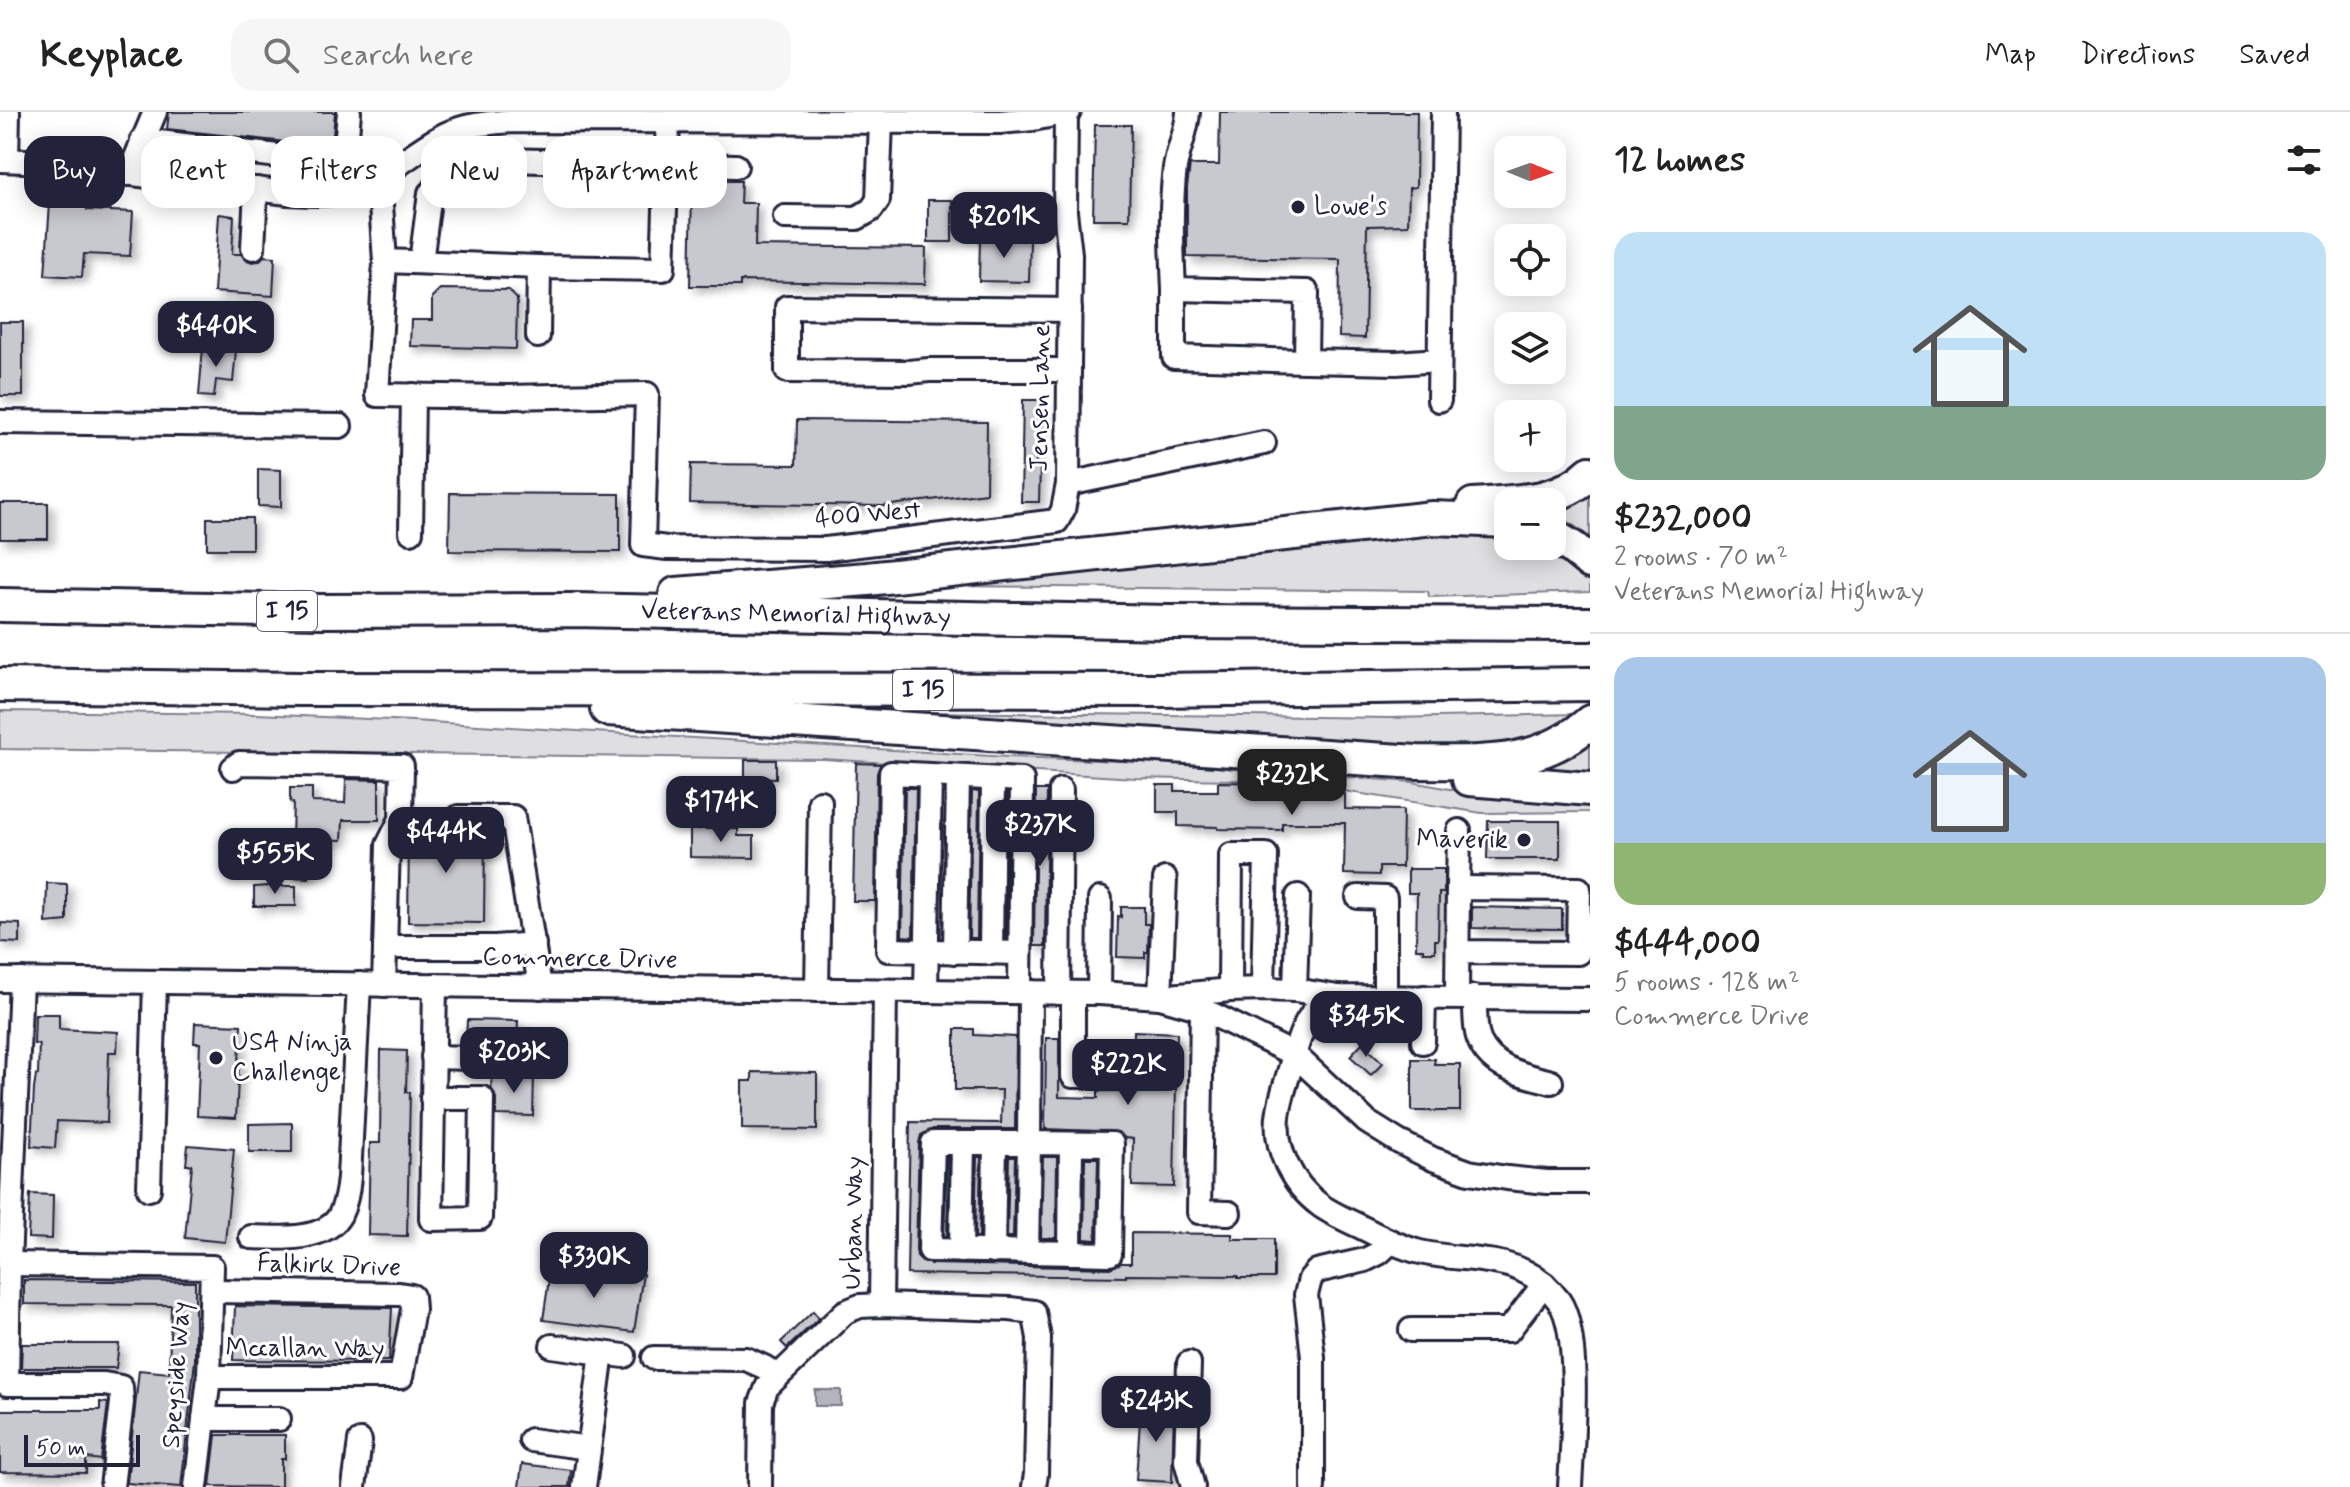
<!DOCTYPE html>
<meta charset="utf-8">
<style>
body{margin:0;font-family:Mynerve,sans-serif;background:#f6f6f6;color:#222;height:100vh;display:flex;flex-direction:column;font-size:30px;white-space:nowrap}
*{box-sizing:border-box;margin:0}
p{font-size:26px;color:#767676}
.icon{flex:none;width:44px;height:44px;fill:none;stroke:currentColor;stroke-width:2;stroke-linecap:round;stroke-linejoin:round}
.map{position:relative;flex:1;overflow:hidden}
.sheet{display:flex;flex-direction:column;background:#fff;width:760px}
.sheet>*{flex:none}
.banner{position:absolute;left:24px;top:24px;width:760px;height:72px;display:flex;gap:16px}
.needle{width:52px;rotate:91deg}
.buttons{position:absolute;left:1494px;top:24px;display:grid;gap:16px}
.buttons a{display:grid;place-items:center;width:72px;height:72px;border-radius:16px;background:#fff;box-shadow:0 4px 20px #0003;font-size:40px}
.scale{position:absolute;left:24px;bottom:20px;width:116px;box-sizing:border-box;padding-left:8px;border:4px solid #22223b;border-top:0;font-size:22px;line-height:28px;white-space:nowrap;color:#22223b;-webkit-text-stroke:6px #fff;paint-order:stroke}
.price{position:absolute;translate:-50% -68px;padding:0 18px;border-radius:16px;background:#22223b;color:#fff;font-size:26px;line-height:52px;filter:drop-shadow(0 2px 4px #0008)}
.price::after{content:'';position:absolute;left:50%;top:48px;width:24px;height:18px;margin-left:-12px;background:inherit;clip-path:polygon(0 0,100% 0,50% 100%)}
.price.on{background:#222;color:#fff}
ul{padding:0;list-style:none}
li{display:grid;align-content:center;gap:16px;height:424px;padding:0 24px}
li+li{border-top:2px solid #e0e0e0}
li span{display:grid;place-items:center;height:248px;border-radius:24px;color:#555}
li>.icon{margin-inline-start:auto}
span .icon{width:144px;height:144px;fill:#fffc;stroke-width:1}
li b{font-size:34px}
h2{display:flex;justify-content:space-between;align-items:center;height:96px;padding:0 24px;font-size:34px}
.tag{padding:0 28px;border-radius:24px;background:#fff;box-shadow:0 4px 20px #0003;font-size:28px;line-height:72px}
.tag.on{background:#22223b;color:#fff}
header{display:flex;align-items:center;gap:48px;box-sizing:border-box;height:112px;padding:0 40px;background:#fff;border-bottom:2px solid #e0e0e0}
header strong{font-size:38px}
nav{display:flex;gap:44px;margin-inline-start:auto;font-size:28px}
.search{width:560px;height:72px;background:#f6f6f6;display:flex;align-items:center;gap:20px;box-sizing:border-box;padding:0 28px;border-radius:24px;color:#767676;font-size:30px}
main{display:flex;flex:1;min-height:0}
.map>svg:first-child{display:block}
</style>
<header>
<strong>Keyplace</strong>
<div class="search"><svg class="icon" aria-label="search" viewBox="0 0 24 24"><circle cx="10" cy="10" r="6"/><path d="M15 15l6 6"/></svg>Search here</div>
<nav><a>Map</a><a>Directions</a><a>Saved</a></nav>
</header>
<main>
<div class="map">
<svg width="1590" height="1375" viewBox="0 0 1590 1375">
<defs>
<filter id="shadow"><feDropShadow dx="5.5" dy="5.5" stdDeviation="4" flood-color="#0004"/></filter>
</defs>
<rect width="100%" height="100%" fill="#fff"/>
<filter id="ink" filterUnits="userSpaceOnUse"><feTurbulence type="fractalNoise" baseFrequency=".0125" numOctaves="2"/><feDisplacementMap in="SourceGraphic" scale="16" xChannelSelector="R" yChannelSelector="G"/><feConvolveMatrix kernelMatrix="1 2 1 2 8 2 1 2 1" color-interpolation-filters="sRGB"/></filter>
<g filter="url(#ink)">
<!-- green -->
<g fill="#dfdfe2" stroke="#80808e" stroke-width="2">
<path d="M1590,378v47l-38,-27z"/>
<path d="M1435,420l73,1v13h40l42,31v15l-161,5 -1,-6 -474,-5 1,-3 221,-25 98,-7z"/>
<path d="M0,599l256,3 157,7 595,36 174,6 51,6 180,13 68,13 109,10v7l-108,1 -201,-32 -145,-3 -313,-19 -823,-10z"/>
<path d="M850,599l539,7 191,-4 -32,21 -58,14 -298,-18 -167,-3z"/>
<path d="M1590,627v37l-52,-7z"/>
</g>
<!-- water -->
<rect fill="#b4b4bc" stroke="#7a7a88" stroke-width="2" x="815" y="1278" width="26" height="16"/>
<!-- building -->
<g fill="#c8c8cf" stroke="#22223b" stroke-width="2" filter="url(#shadow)">
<path d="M169,0h166l-3,35 -165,-18z"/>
<path d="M1220,0h197l-1,75 -7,1 -1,37 -41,1 -2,112 -26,-1 1,-78 -153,-2v-70l3,-22h29z"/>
<path d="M1095,13h36l-2,94h-36z"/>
<path d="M702,69h39l-1,22h16l-1,43 171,2 -1,36 -185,-3v5h-50l2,-96z"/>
<rect x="928" y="88" width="24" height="42"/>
<path d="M50,91l37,2v5l46,2 -3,44 -46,-2 -2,23 -37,-2z"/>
<path d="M219,102l15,2 -2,38h9l4,5 7,3 7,-1 5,-5 11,1 -2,39 -59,-4z"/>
<path d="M980,127l50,1 -1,42 -50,-1z"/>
<path d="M440,177l69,1 8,9 -1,50 -106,-3 1,-26h21v-23z"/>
<rect x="0" y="210" width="23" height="74"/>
<path d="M203,235l33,3 -3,32 -17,-2 -2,17 -15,-1z"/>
<path d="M1023,288h18v35h-5v32h4l-1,35h-18z"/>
<path d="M797,308l190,2 -1,71 -103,13 -193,-3 1,-39 105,1z"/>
<path d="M258,357l23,1v37l-23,-1z"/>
<path d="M450,381l170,1v58l-171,-1z"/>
<rect x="0" y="391" width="48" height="36"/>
<rect x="207" y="406" width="45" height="31"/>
<path d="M745,648h31v18l-31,-1z"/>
<path d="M856,651l25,1 -4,9 -2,128h-22z"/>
<path d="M346,667l33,1v40h-36l-1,20 -32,-1 -1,39 -20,-1v-19l-17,-1v-19h20l1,-35 -3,-1v-14h22v14l33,1z"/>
<path d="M1218,670l67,1 60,11v15l58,1 -1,57h-23v8l-35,-1 1,-51h-63v7l-64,-1v-2l-40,-1v-14h-21v-27h18v6h43z"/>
<path d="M905,676h11l-3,149 -11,-1z"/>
<path d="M1036,678h11l-2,156h-11z"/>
<path d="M972,679l7,1 -2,146h-8z"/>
<path d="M1007,681h1l-2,146h-1z"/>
<path d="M1488,709h72v38h-73z"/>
<path d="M413,714l37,1 9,4h26l-1,92 -76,-1 1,-88z"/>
<path d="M690,717h48v7h16v22l-64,-1z"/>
<path d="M1408,757h36v24h-5l-1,47h-3v12h-12v-3h-7l1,-56h-9z"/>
<path d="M47,771l20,1v37l-21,2z"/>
<path d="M268,774h28v20h-42v-19z"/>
<path d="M1121,795h23v17h5l-1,28h-3v6l-28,-1 1,-41 3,1z"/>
<path d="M1472,795l90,2v20l-90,-1z"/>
<path d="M1,811l19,1v19l-19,-1z"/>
<path d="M35,902h24v15l59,3 -1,20h-8l-2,71 -50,-2 -2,27 -24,-2 3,-57 2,-14h2l1,-31h-5z"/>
<path d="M467,908l51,1 -1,23 -51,-1z"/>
<path d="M195,911l46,2 -5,93 -39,-2 3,-73h-6z"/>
<path d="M955,917h19v6l42,2 -1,92h-82l-12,6 -2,8 -3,107 1,6 5,5 8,3 180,4 11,-5h10v-30l101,1v5h42v39h-36v-2l-112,-1v2l-219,-3 3,-152 91,1 1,-33h-47z"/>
<path d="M1134,919l43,2 -3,154 -42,-1 1,-47 -8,-1 -7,-6 -73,-3 1,-91h13v59l39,1v-7h35z"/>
<path d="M1362,931l21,20 -12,12 -21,-19z"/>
<path d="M381,938l26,1 -1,41h4l-3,144 -39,-1 2,-92h10z"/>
<path d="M1412,947h23l-1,5h26v47h-48z"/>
<path d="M752,960l65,1v57l-75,-1v-48h10z"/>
<path d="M492,963l42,1 -1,40 -37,-1v-17l-5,-10z"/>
<path d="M292,1011v29h-43v-28z"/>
<path d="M188,1033l46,4 -9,93 -40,-4 7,-73h-6z"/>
<path d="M947,1045h2l-2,79h-3z"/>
<path d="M977,1045h4l-2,80h-4z"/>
<path d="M1009,1045h6l-2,80h-6z"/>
<path d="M1043,1045h14l-1,81h-15z"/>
<path d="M1085,1046h13l-2,82 -12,-1z"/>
<path d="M30,1082l23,1 -1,44 -24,-1z"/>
<path d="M550,1160l93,2 -9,58 -91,-12z"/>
<path d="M24,1168l171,2v78l-14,127 -54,-4 12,-113 30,3 2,-68 -147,-1z"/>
<path d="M235,1194l157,2 -3,53 -156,-1z"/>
<path d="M813,1199l6,7 -32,30 -6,-6z"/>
<path d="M22,1232h97l-3,24h-95z"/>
<path d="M100,1290l8,1 -7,57 -15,-2v15l-86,-1v-62h100z"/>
<path d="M1141,1293l33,2 -2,75 -36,-2z"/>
<path d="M216,1323h69v24h-4v28l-71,-1z"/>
<path d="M522,1352l49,6 -2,17h-50z"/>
</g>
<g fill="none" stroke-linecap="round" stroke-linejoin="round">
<!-- minor casing -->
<g stroke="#22223b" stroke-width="28">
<g id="minor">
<path d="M1188,0c-1,20 -10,36 -13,56 -5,40 -3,80 -1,121l133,3 -1,69 90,2 43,-3"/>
<path d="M142,28l187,22 16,-4 4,-46"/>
<path d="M0,48l25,1 263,32c23,1 45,3 67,-5 34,-12 59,-38 91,-54 21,-10 44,-11 67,-13l487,1 33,-3 36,-7"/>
<path d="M7,48l1,-48"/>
<path d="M129,62l26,-62"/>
<path d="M379,65l6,84 154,6 124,2 5,-148"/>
<path d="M785,105l72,1 14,-8 7,-10 3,-78"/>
<path d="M253,136l3,-59"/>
<path d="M385,149l-8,134 131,2 139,-3 -4,151 24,3 159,1 231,-28 6,-11 5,-26 2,-230 -5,-42 1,-98"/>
<path d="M421,150l9,-69 27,-23 47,-10 232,6"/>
<path d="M1174,177v68l132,4"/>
<path d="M538,224l1,-69"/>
<path d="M1069,258h-140l-20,2 -122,-1v-64l283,3"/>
<path d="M1439,288l4,-288"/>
<path d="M0,310l340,4"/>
<path d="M1068,372l196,-41"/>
<path d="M411,420l2,-137"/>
<path d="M233,656l6,-5 163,3 -1,53 -13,26 -4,140"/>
<path d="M930,663l-39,-2 -3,177 132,3"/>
<path d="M459,705h54l27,170"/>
<path d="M1165,767l-5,118 70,-7 33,-1 32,1 43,7 252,2"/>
<path d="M1458,776l1,-57"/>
<path d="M1358,785l27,1v98"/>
<path d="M385,835h110l39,-3"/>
<path d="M955,840l3,-175"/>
<path d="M991,841l2,-174"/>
<path d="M0,868l1099,13 61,4 42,12 93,46 72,67 32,20 34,17 36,13 38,6 40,4h43"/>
<path d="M21,868l-12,284 -2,120h97l17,3 1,15 -10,85"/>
<path d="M817,878l3,-188"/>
<path d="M1230,878l1,-135h35l-3,134"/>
<path d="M1295,878l3,-94"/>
<path d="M926,879l4,-216 92,5 -2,212"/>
<path d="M1059,881l2,-203"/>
<path d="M1073,881v83h42"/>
<path d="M1099,881l1,-94"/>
<path d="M1338,885c-5,2 -12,4 -17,7 -18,14 -25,45 -31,65 -4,14 -9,28 -11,41 -7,37 13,75 42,96 12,8 25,14 38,20 20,10 40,21 61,26 53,12 103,-1 139,49 23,33 13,143 11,186"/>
<path d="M1457,885l1,-109 121,1 -1,64 -120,-1"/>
<path d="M1474,885c2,14 0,33 6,45 13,28 45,33 71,40"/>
<path d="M1202,897l-3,203 30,1"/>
<path d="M1423,930l1,-45"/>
<path d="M433,945l77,2"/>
<path d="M432,986h50l-2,120 -49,1 4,-234"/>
<path d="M149,1077l6,-207"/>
<path d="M251,1125c26,1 74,5 89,-22 6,-12 8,-25 9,-38l10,-193"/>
<path d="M961,1139l2,-108"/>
<path d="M993,1140l2,-109"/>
<path d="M1027,1140l2,-109 83,1 -2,110c-60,-2 -120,-3 -180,-4l3,-107h96l1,-151"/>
<path d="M1070,1141l1,-109"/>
<path d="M9,1152l203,3 -3,110 -13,110"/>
<path d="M881,1193l4,-314"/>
<path d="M1411,1218h98l35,-46"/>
<path d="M552,1234l50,7 -18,134"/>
<path d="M602,1241l22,3"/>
<path d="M654,1246l92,1 18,8 14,9"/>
<path d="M1189,1251l-3,98 7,26"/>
<path d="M209,1265h192l12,-68 -1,-13 -13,-2 -187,-3"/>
<path d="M204,1307h75"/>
<path d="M531,1328l58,8"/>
<path d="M354,1375l6,-46"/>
<path d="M760,1375l1,-84 6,-16 78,-75 15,-6 21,-1 129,4 24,3 5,26 -3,136 -2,13"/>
<path d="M1313,1375v-130l-7,-62 4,-16 7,-8 48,-11 14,-7 12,-11"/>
</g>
</g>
<!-- highway casing -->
<g stroke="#22223b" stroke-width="38">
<g id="highway">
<path d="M1473,393c41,-4 86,-1 117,-32"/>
<path d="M1552,423l21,13 17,14"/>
<path d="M676,482l191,-15 566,-61 75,3"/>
<path id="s1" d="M0,493l320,6 254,-1 595,12 421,2"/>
<path d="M0,573l300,4 860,1 430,-6"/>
<path d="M607,597l810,53c65,0 120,6 173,-40"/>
<path d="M1469,667l121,10"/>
</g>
</g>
<!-- minor -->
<use href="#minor" stroke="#fff" stroke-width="22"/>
<!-- highway -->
<use href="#highway" stroke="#fff" stroke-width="32"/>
</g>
</g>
<!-- markers -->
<g fill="#22223b" stroke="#fff" stroke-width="3">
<circle cx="1298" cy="95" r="8"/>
<circle cx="1524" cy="728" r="8"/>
<circle cx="216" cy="946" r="8"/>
</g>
<g text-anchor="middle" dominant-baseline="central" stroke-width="6" stroke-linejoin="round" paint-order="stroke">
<!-- shield labels -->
<g fill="#fff" stroke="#646476" stroke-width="2">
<rect x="257" y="479" width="60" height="40" rx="6"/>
<rect x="893" y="558" width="60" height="40" rx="6"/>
</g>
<g font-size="24" font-weight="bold" fill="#22223b">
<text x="287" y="499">I 15</text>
<text x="923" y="578">I 15</text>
</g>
<!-- poi labels -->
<g font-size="26" fill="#22223b" stroke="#fff" text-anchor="start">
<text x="1314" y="95">Lowe's</text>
<text x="1508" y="728" text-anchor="end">Maverik</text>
<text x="232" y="931">USA Ninja<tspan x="232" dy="30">Challenge</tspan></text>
</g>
<!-- street labels -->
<g font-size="26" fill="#22223b" stroke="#fff">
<text transform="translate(1041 286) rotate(-89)">Jensen Lane</text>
<text transform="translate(868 403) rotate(-5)">400 West</text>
<text stroke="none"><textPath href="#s1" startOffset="796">Veterans Memorial Highway</textPath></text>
<text transform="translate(580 847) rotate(1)">Commerce Drive</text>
<text transform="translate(854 1111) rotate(-89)">Urban Way</text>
<text transform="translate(329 1154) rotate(2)">Falkirk Drive</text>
<text x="305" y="1237">Mccallan Way</text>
<text transform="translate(177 1263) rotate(-86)">Speyside Way</text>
</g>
</g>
</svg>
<div class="buttons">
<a><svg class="needle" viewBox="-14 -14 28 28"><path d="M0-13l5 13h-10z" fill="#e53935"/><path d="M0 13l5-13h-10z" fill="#767676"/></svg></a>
<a><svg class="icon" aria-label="locate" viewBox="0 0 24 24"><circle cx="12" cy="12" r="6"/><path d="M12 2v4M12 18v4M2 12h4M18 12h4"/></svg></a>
<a><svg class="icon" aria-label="layers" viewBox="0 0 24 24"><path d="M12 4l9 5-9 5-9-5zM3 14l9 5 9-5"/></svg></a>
<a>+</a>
<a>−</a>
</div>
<div class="scale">50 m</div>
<b class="price" style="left:1004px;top:148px">$201K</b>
<b class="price" style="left:216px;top:257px">$440K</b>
<b class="price on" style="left:1292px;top:705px">$232K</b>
<b class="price" style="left:721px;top:732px">$174K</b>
<b class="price" style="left:1040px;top:756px">$237K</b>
<b class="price" style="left:446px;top:763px">$444K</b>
<b class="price" style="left:275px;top:784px">$555K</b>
<b class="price" style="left:1366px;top:947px">$345K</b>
<b class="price" style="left:514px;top:983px">$203K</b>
<b class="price" style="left:1128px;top:995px">$222K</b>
<b class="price" style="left:594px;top:1188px">$330K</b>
<b class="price" style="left:1156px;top:1332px">$243K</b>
<div class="banner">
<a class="tag on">Buy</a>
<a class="tag">Rent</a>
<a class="tag">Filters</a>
<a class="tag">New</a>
<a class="tag">Apartment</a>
</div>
</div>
<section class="sheet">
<h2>12 homes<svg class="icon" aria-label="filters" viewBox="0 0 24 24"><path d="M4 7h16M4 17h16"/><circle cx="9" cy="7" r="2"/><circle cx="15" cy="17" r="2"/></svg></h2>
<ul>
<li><span style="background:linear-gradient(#bfe0f5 70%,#7fa58c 0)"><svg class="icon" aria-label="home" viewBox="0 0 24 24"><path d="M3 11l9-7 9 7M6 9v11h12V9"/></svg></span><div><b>$232,000</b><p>2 rooms · 70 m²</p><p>Veterans Memorial Highway</p></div></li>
<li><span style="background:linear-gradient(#a9c7e8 75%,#8fb573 0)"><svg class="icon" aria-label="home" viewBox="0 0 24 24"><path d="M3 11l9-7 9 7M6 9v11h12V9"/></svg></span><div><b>$444,000</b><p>5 rooms · 128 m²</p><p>Commerce Drive</p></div></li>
</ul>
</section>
</main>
